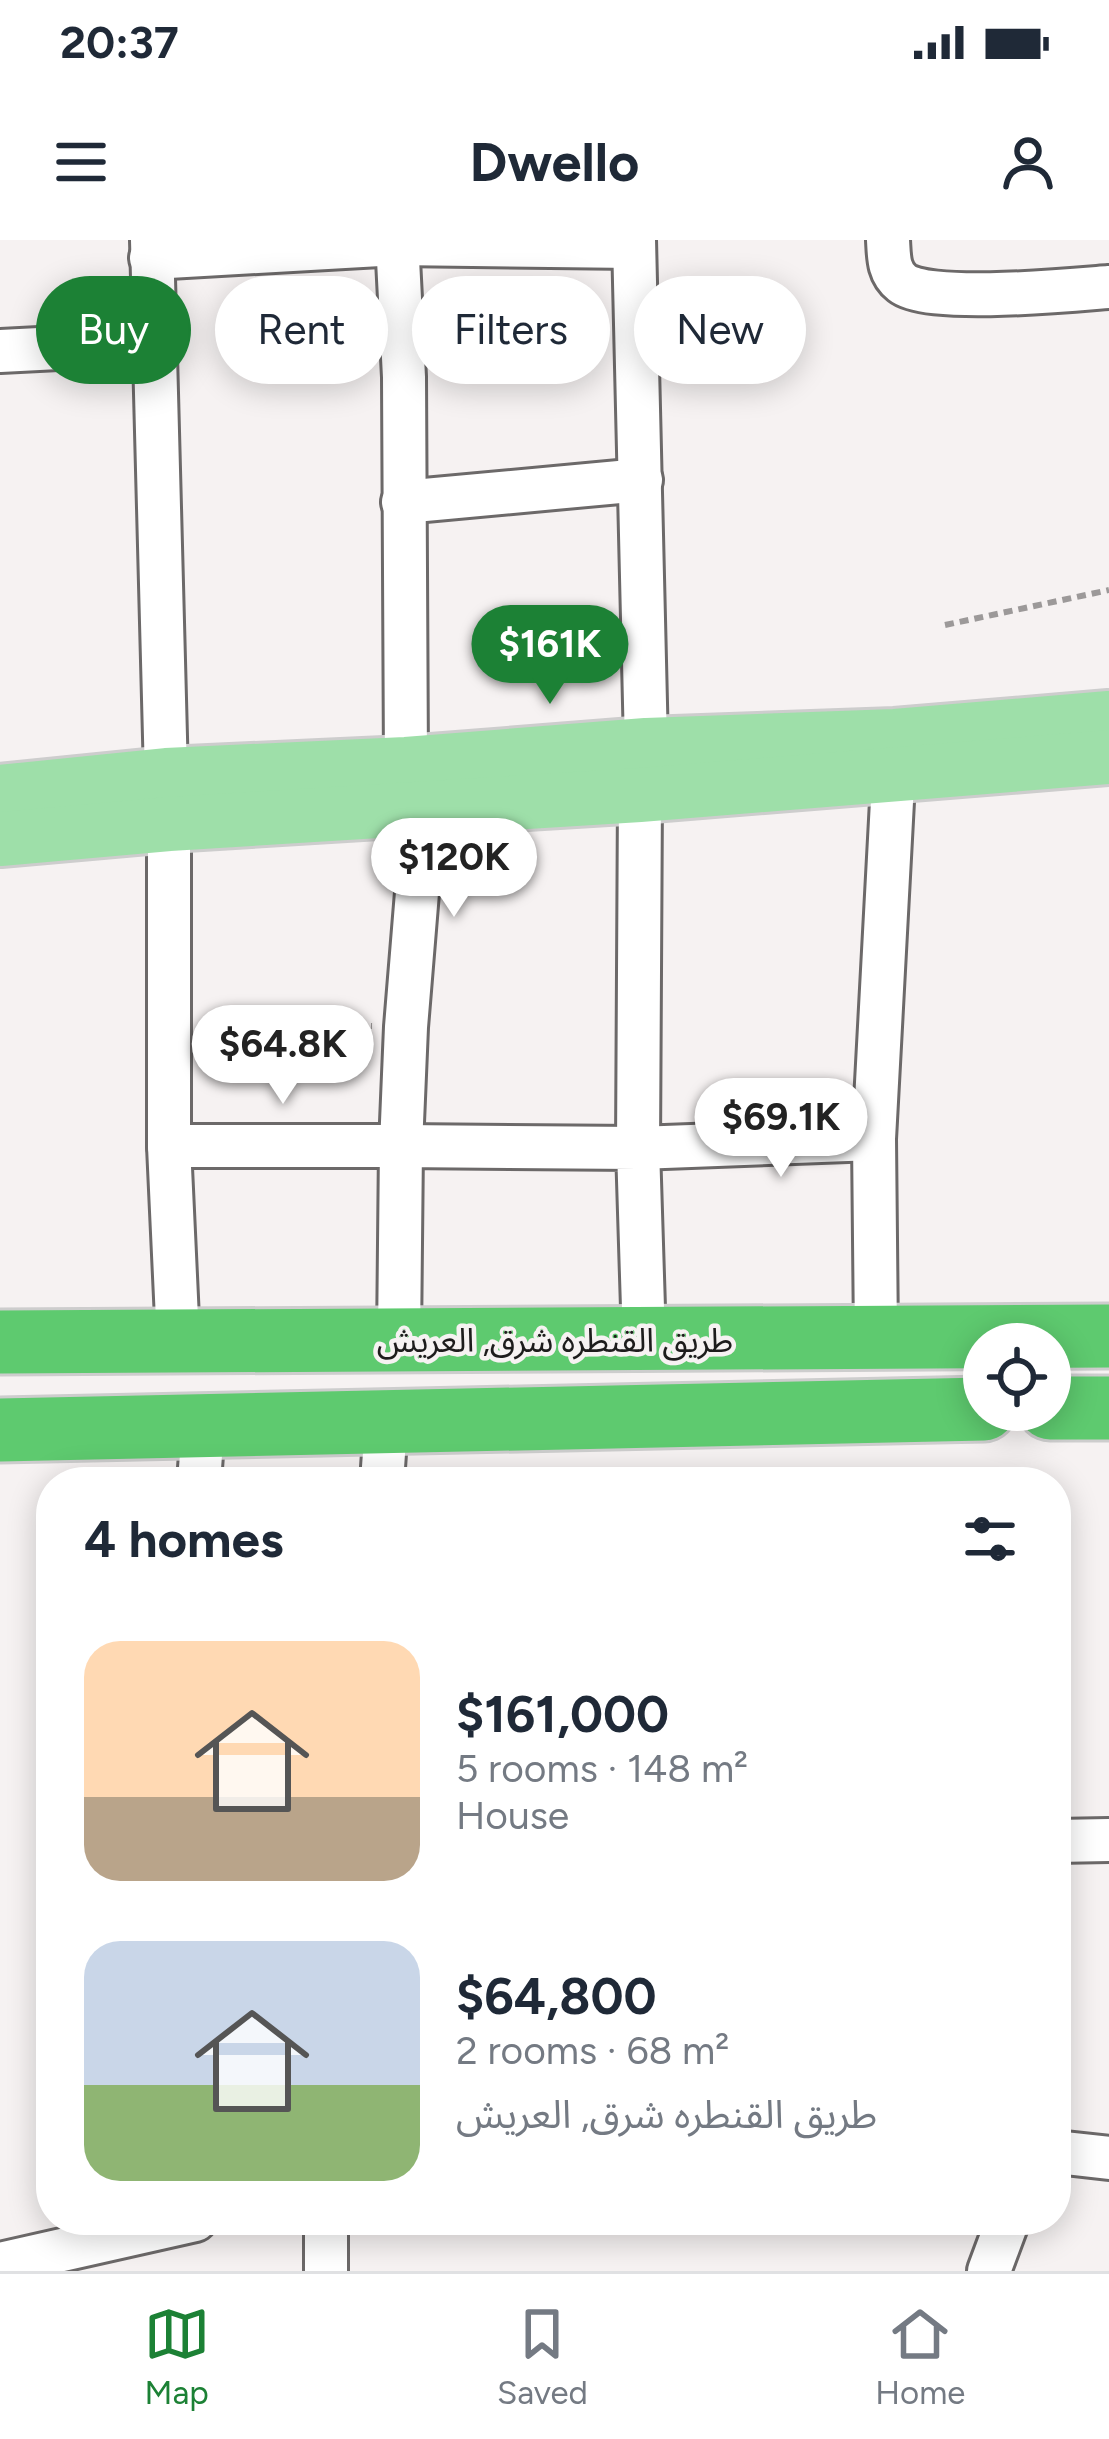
<!DOCTYPE html>
<meta charset="utf-8">
<style>
body{margin:0;font-family:Figtree,"Noto Sans Arabic",sans-serif;background:#f2f2f3;color:#1f2937;height:100vh;display:flex;flex-direction:column;font-size:45px;white-space:nowrap}
*{box-sizing:border-box;margin:0}
p{font-size:39px;color:#747a83}
.icon{flex:none;width:66px;height:66px;fill:none;stroke:currentColor;stroke-width:2;stroke-linecap:round;stroke-linejoin:round}
.map{position:relative;flex:1;overflow:hidden}
.side{position:absolute;left:36px;top:1227px;width:1035px;height:768px;display:flex;flex-direction:column;background:#fff;border-radius:48px;box-shadow:0 6px 30px #0003}
.side>*{flex:none}
.banner{position:absolute;left:36px;top:36px;width:1038px;height:108px;display:flex;gap:24px}
.controls{position:absolute;left:963px;top:1083px;display:grid;gap:24px}
.controls a{display:grid;place-items:center;width:108px;height:108px;border-radius:50%;background:#fff;box-shadow:0 6px 30px #0003;font-size:60px}
.price{position:absolute;translate:-50% -102px;padding:0 27px;border-radius:42px;background:#fff;color:#222;font-size:39px;line-height:78px;filter:drop-shadow(0 3px 6px #0008)}
.price::after{content:'';position:absolute;left:50%;top:72px;width:36px;height:27px;margin-left:-18px;background:inherit;clip-path:polygon(0 0,100% 0,50% 100%)}
.price.on{background:#1c8135;color:#fff}
ul{padding:0;list-style:none}
li{display:flex;align-items:center;gap:36px;height:300px;padding:0 48px}
li span{display:grid;place-items:center;flex:none;width:336px;height:240px;border-radius:36px;color:#555}
li>.icon{margin-inline-start:auto}
span .icon{width:144px;height:144px;fill:#fffc;stroke-width:1}
li b{font-size:51px}
h2{display:flex;justify-content:space-between;align-items:center;height:144px;padding:0 48px;font-size:51px}
.tag{padding:0 42px;border-radius:54px;background:#fff;box-shadow:0 6px 30px #0003;font-size:42px;line-height:108px}
.tag.on{background:#1c8135;color:#fff}
.status{display:flex;justify-content:space-between;align-items:center;height:84px;padding:0 60px;background:#fff;direction:ltr}
.status svg{height:33px;fill:currentColor}
header{display:flex;justify-content:space-between;align-items:center;height:156px;padding:0 48px;background:#fff;font-size:54px;font-weight:700}
.dock{display:flex;justify-content:space-around;align-items:center;height:168px;border-top:3px solid #e0e1e3;background:#fff;font-size:33px;color:#747a83}
.dock a{display:grid;justify-items:center;gap:6px}
.dock .on{color:#1c8135}
.map>svg:first-child{display:block}
</style>
<div class="status"><b>20:37</b><svg viewBox="0 0 49 12"><path d="M0 12V9h3v3zM5 12V6h3v6zM10 12V3h3v9zM15 12V0h3v12zM26 1h20v11H26zM47 4h2v5h-2z"/></svg></div>
<header><svg class="icon" aria-label="menu" viewBox="0 0 24 24"><path d="M4 6h16M4 12h16M4 18h16"/></svg>Dwello<svg class="icon" aria-label="person" viewBox="0 0 24 24"><circle cx="12" cy="8" r="4"/><path d="M4 21q1-7 8-7t8 7"/></svg></header>
<div class="map">
<svg width="1109" height="2031" viewBox="0 0 1109 2031">
<rect width="100%" height="100%" fill="#f6f2f2"/>
<g fill="none" stroke-linecap="round" stroke-linejoin="round">
<!-- minor casing -->
<g stroke="#6c6969" stroke-width="48">
<g id="minor">
<path d="M152,0l14,535"/>
<path d="M397,0l7,137 2,387"/>
<path d="M634,0l12,505"/>
<path d="M888,0c1,16 0,32 14,43 26,21 169,7 207,4"/>
<path d="M151,18l246,-14 237,3"/>
<path d="M0,111l155,-8"/>
<path d="M403,262l238,-22"/>
<path d="M640,555l-2,353 236,-9 21,-394"/>
<path d="M169,584v322h232l5,-119 18,-220"/>
<path d="M874,899l2,199"/>
<path d="M169,906l9,195"/>
<path d="M399,1101l2,-195 237,2 6,192"/>
<path d="M199,1242l4,-55"/>
<path d="M382,1242l4,-58"/>
<path d="M1056,1601l53,-1"/>
<path d="M1056,1912l53,6"/>
<path d="M326,1980v51"/>
<path d="M0,2024l195,-44"/>
<path d="M989,2031l19,-51"/>
</g>
</g>
<!-- major casing -->
<g stroke="#cdcdcd" stroke-width="60">
<g id="major">
<path d="M0,552l166,-17 240,-11 240,-19 249,-9 214,-18"/>
<path d="M0,599l169,-15 471,-29 469,-38"/>
</g>
</g>
<!-- highway casing -->
<g stroke="#cdcdcd" stroke-width="69">
<g id="highway">
<path d="M0,1102l1109,-6"/>
<path d="M1050,1168h59"/>
<path d="M0,1190l984,-21"/>
</g>
</g>
<!-- path -->
<g stroke="#9c9999" stroke-width="6" stroke-dasharray="9 6" stroke-linecap="butt">
<path d="M945,385l164,-35"/>
<path d="M206,782l166,4"/>
</g>
<!-- minor -->
<use href="#minor" stroke="#fff" stroke-width="42"/>
<!-- major -->
<use href="#major" stroke="#9edfa9" stroke-width="54"/>
<!-- highway -->
<use href="#highway" stroke="#5eca6f" stroke-width="63"/>
</g>
<g text-anchor="middle" dominant-baseline="central" stroke-width="9" stroke-linejoin="round" paint-order="stroke">
<!-- street labels -->
<g font-size="33" fill="#1d1c1c" stroke="#f6f2f2">
<text x="555" y="1100">طريق القنطره شرق, العريش</text>
</g>
</g>
</svg>
<div class="controls">
<a><svg class="icon" aria-label="locate" viewBox="0 0 24 24"><circle cx="12" cy="12" r="6"/><path d="M12 2v4M12 18v4M2 12h4M18 12h4"/></svg></a>
</div>
<b class="price on" style="left:550px;top:467px">$161K</b>
<b class="price" style="left:454px;top:680px">$120K</b>
<b class="price" style="left:283px;top:867px">$64.8K</b>
<b class="price" style="left:781px;top:940px">$69.1K</b>
<div class="banner">
<a class="tag on">Buy</a>
<a class="tag">Rent</a>
<a class="tag">Filters</a>
<a class="tag">New</a>
</div>
<section class="side">
<h2>4 homes<svg class="icon" aria-label="filters" viewBox="0 0 24 24"><path d="M4 7h16M4 17h16"/><circle cx="9" cy="7" r="2"/><circle cx="15" cy="17" r="2"/></svg></h2>
<ul>
<li><span style="background:linear-gradient(#ffd9b3 65%,#b9a48a 0)"><svg class="icon" aria-label="home" viewBox="0 0 24 24"><path d="M3 11l9-7 9 7M6 9v11h12V9"/></svg></span><div><b>$161,000</b><p>5 rooms · 148 m²</p><p>House</p></div></li>
<li><span style="background:linear-gradient(#c9d6e8 60%,#8fb573 0)"><svg class="icon" aria-label="home" viewBox="0 0 24 24"><path d="M3 11l9-7 9 7M6 9v11h12V9"/></svg></span><div><b>$64,800</b><p>2 rooms · 68 m²</p><p>طريق القنطره شرق, العريش</p></div></li>
</ul>
</section>
</div>
<nav class="dock">
<a class="on"><svg class="icon" aria-label="map" viewBox="0 0 24 24"><path d="M3 6l6-2 6 2 6-2v14l-6 2-6-2-6 2zM9 4v14M15 6v14"/></svg>Map</a>
<a><svg class="icon" aria-label="saved" viewBox="0 0 24 24"><path d="M7 4h10v16l-5-4-5 4z"/></svg>Saved</a>
<a><svg class="icon" aria-label="home" viewBox="0 0 24 24"><path d="M3 11l9-7 9 7M6 9v11h12V9"/></svg>Home</a>
</nav>
